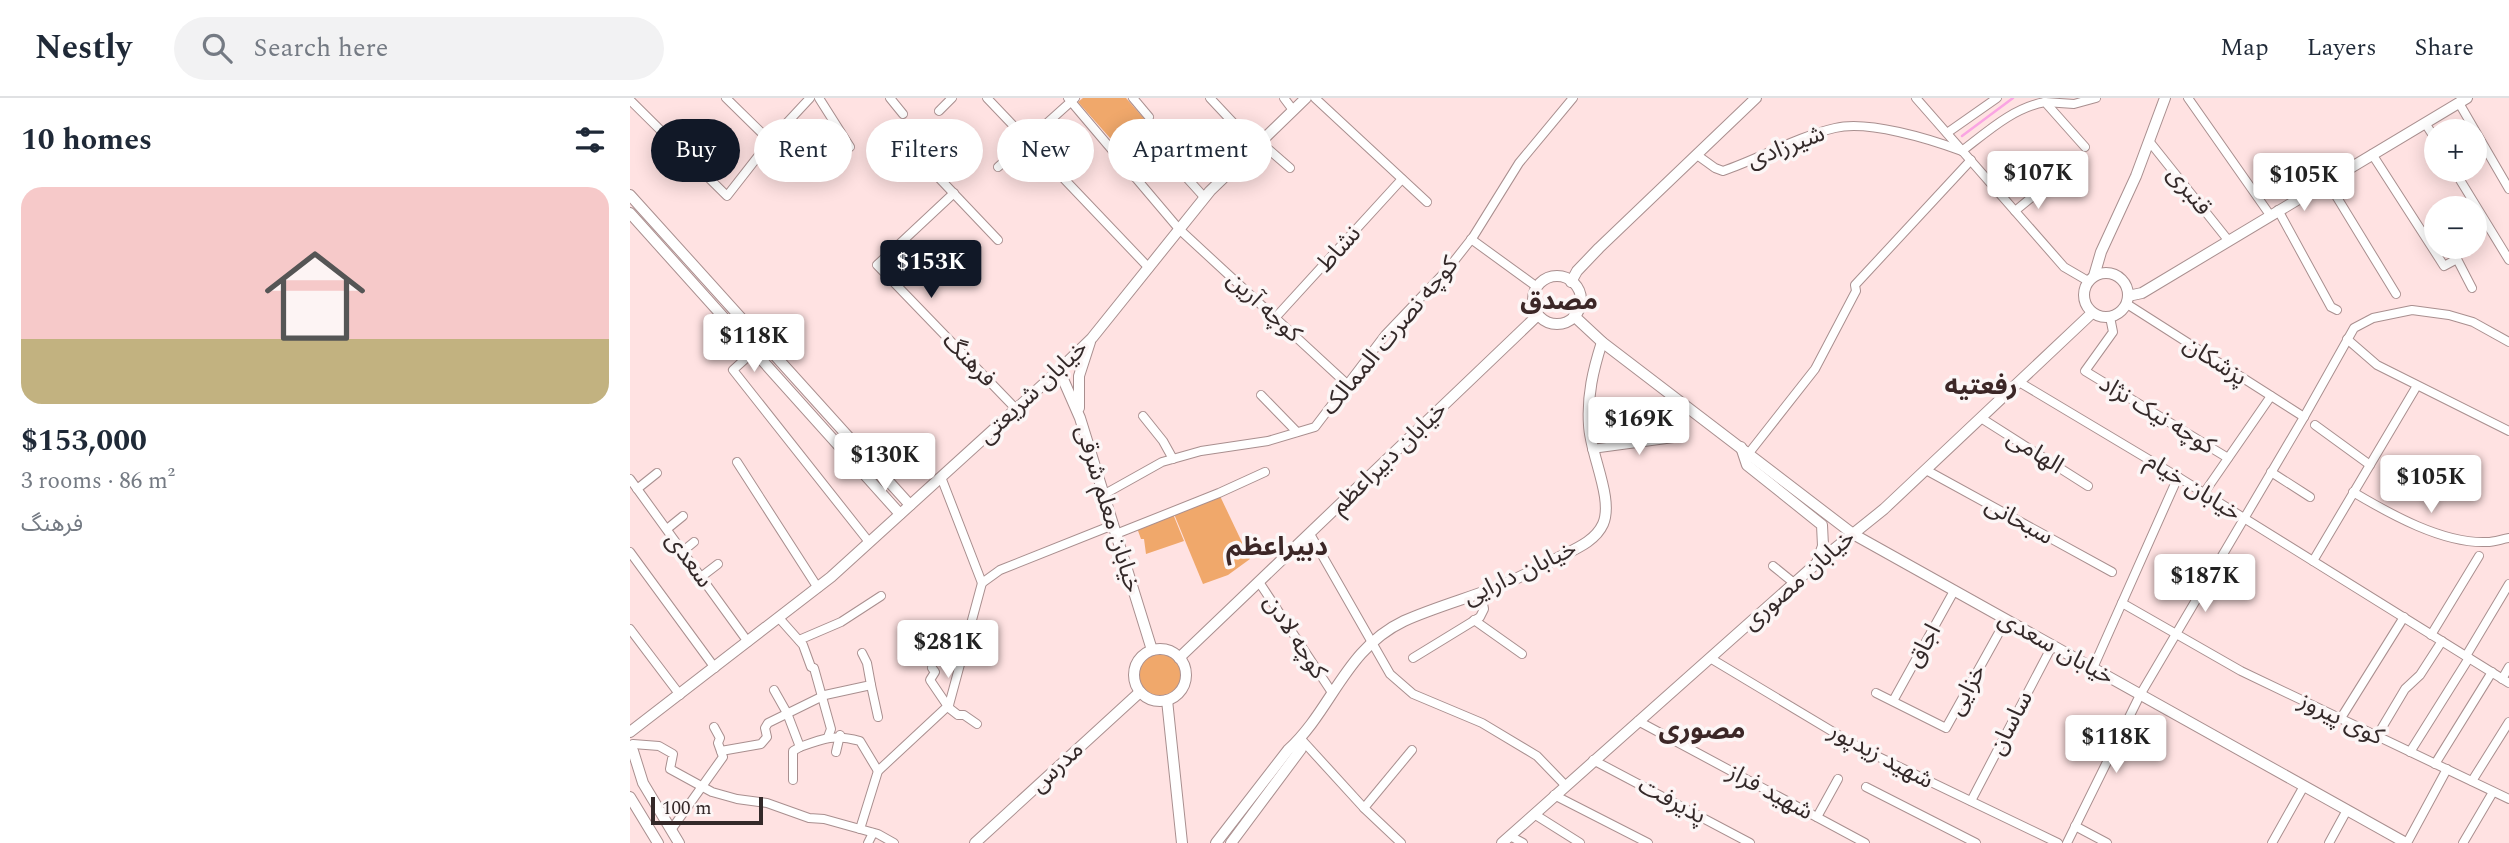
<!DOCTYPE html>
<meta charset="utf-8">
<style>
body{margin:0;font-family:Spectral,"Noto Sans Arabic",serif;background:#f2f2f3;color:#1f2937;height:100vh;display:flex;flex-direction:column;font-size:26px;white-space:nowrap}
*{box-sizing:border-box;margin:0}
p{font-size:23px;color:#747a83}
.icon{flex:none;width:38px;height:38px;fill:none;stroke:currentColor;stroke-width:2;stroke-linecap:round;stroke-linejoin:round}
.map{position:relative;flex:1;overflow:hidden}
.details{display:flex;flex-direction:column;background:#fff;width:630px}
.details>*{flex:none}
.guide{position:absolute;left:21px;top:21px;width:665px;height:63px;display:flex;gap:14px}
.buttons{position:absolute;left:1794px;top:21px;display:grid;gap:14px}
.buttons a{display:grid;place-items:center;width:63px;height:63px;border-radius:50%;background:#fff;box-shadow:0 4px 18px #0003;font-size:35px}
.scale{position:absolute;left:21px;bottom:18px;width:112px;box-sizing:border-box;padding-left:7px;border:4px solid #342929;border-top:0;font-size:19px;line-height:24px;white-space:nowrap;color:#342929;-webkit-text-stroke:5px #fcf6f6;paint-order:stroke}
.price{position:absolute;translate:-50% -60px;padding:0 16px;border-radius:7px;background:#fff;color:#222;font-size:23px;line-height:46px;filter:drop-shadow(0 2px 4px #0008)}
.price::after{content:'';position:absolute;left:50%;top:42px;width:21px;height:16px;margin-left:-10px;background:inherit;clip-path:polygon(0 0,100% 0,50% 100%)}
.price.active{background:#111827;color:#fff}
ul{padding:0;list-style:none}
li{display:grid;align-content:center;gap:14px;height:371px;padding:0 21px}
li+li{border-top:2px solid #e0e1e3}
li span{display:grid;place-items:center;height:217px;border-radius:21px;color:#555}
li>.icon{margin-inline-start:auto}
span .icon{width:126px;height:126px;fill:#fffc;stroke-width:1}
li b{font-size:30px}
h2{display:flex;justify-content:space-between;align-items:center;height:84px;padding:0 21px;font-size:30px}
.tag{padding:0 24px;border-radius:32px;background:#fff;box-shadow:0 4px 18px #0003;font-size:24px;line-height:63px}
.tag.active{background:#111827;color:#fff}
header{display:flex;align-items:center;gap:42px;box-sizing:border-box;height:98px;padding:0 35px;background:#fff;border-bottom:2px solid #e0e1e3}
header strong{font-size:33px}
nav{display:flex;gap:38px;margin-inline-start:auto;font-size:24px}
.search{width:490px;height:63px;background:#f2f2f3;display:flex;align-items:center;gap:18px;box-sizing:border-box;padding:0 24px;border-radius:38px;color:#747a83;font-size:26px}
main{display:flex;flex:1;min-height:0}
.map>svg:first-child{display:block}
</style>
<header>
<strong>Nestly</strong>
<div class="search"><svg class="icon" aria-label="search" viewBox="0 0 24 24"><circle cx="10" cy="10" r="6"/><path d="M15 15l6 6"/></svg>Search here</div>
<nav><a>Map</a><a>Layers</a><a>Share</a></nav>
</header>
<main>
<section class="details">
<h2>10 homes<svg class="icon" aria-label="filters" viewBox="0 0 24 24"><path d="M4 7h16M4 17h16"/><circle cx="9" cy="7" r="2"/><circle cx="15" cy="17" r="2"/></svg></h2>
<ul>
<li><span style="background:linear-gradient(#f6c9c9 70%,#c2b280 0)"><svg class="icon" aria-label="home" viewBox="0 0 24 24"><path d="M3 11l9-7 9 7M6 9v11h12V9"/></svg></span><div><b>$153,000</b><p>3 rooms · 86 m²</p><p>فرهنگ</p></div></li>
</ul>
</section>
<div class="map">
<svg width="1879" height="745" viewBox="0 0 1879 745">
<rect width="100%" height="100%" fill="#ffe2e2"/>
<!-- green -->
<g fill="#f0a86b">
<path d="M453,0h43l21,24 -29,25 -40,-45z"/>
<path d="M590,398l30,63 -22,16 -25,9 -29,-70z"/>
<path d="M543,416l11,27 -38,13 -2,-15h-3l-4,-11z"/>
<circle cx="529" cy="577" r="23"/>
</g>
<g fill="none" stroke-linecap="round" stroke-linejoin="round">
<!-- stream -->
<path stroke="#faa5e3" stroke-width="2.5" d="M1332,38l51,-38"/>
<!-- minor casing -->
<g stroke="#a98f8f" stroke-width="10">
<g id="minor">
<path d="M96,0l44,43"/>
<path d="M189,0l31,49"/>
<path d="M260,0l13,16"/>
<path d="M357,0l162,170"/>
<path d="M438,0l111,131 169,156"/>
<path d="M503,0l16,19"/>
<path d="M580,0l46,49"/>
<path d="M654,0l9,12"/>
<path d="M685,0l112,104"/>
<path d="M1286,0l148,169 24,14"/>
<path d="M1558,0l82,117"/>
<path d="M0,2l97,96 43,-55 40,-43"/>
<path d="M1415,4l29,2 22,-6"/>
<path d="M1829,5l50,86"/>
<path d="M309,13l13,-13"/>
<path d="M1795,25l11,17"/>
<path d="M1317,35l50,-35"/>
<path d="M272,41l96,101"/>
<path d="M1519,43l79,99"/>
<path d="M630,44l30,26"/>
<path d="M528,48l47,52"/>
<path d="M1332,53c26,-20 51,-43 83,-49l40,45"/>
<path d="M1742,56l72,112 13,-7 15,29"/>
<path d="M1067,57l18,13 8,3c38,-13 73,-34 112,-43 33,-8 95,11 127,23"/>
<path d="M368,69l77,-69"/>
<path d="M1824,72l55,90"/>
<path d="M1697,83l69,113"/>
<path d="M324,95l-77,72 140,145"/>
<path d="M1648,112l53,97 6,3"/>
<path d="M1385,113l28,-23"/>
<path d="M841,141l66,48"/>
<path d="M1497,206l177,113"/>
<path d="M1480,219l3,15 -28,39 143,87"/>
<path d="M645,220l127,-139"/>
<path d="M1717,241l30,26 132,66"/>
<path d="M124,253l-21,19 136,172"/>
<path d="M1389,284l159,95 331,206"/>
<path d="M631,297l36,37"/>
<path d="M513,318l20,25 10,18"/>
<path d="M1351,320l107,68"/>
<path d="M1685,327l55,40"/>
<path d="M982,348l11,-42"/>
<path d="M962,351l89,-12"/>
<path d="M1119,355l66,-84 41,-78 -1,-6 116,-125"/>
<path d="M107,364l81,126"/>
<path d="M1296,372l186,102"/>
<path d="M1641,374l39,25"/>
<path d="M311,379l41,106"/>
<path d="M0,381l118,163"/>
<path d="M7,391l20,-16"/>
<path d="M1723,394c37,22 90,52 134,50 7,0 15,-3 22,-4"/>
<path d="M1574,395l67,-97"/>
<path d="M473,397l59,-33 39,-11 67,-10 47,-14 70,-92 62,-65 26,-33 46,-74 54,-65"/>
<path d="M37,431l16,-13"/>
<path d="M486,436l103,-41 46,-21"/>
<path d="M680,436l80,140 23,20 69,29 55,33 28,29"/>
<path d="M53,453l11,-9"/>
<path d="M0,454l85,116"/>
<path d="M1683,463l102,-172"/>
<path d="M1143,468l21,17"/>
<path d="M71,479l17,-13"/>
<path d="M629,484l72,109"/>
<path d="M1492,505l119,68 268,128"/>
<path d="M149,520l24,27 8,22 3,1 17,61 -3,8"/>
<path d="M844,522l48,34"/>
<path d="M0,531l50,66"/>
<path d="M1801,537l48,-79"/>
<path d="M169,542l42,-18 40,-26"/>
<path d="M1836,558l43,-72"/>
<path d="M783,560l67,-41 4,-8 -3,-16"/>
<path d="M1080,560l150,90 198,95"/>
<path d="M302,570l3,4 -5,8 19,28 9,7h6l13,9"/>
<path d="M1463,570l85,-191"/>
<path d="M1872,581l7,-12"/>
<path d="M241,587l7,32"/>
<path d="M144,592l13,23 13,34c24,-9 34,-13 60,-6l18,30"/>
<path d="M1246,595l70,35 60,-108"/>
<path d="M1263,603l61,-110"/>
<path d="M319,607l33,-122 18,-13 113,-45"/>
<path d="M1711,620l63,-101"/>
<path d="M1008,623l227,122"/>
<path d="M1747,638l28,-47 15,-14 22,-34"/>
<path d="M671,641l63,69 37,35"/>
<path d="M3,646l26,2 14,8 -3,15 42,23 25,7 30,4 42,15 15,1 54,15 16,9"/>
<path d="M91,653l40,-7 6,-7 -2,-9 3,-5 57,-28 46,-10 -4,-22 -5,-10"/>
<path d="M206,654l4,-17"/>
<path d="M1780,654l59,-94"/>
<path d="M963,662l157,83"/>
<path d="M1805,666l57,-92"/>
<path d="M163,682v-29l7,-4"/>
<path d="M1842,683l37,-59"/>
<path d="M1236,689l110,56"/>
<path d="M924,697l94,48"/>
<path d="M1341,703l81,-155"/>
<path d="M734,710l48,-58"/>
<path d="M904,716l46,29"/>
<path d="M1187,719l21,-38"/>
<path d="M1445,728l32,17"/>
<path d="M230,731l18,-58 71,-66"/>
<path d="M41,732l52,-73 -5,-14 2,-5 -6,-11"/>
<path d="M880,738l13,7"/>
<path d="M238,745l5,-10"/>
<path d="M1437,745l73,-148 164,-278 50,-89 19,-10 39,-8 37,5 24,7 36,20"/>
<path d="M1642,745l32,-57"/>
<path d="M1699,745l18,-33"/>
<path d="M1777,745l40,-74"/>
<path d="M1833,745l30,-51"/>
</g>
</g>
<!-- major casing -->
<g stroke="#a98f8f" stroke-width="12">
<g id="major">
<path d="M0,97l280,310"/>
<path d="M0,115l270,301"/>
<circle cx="1476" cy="197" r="22"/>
<path d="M1464,178l7,-24 35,-76 29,-78"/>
<circle cx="927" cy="202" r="24"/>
<path d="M941,184l6,-11 22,-23 157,-150"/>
<path d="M1498,198l14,-3 325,-195"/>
<path d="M944,218l28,26 251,192 553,309"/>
<path d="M429,272l21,48 72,232"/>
<path d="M449,310v-32l11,-34"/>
<path d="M1111,349l6,18 75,60 1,21 -5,14"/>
<circle cx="530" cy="577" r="26"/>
<path d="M549,560l359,-343"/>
<path d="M537,602l15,143"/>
<path d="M0,634l201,-155 228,-207 33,-32 118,-147 96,-93"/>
<path d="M3,653l10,32 36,60"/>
<path d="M0,699l28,46"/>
<path d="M345,745l165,-151"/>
<path d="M586,745l72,-93c44,-40 57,-101 116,-129 29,-13 61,-22 90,-33 20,-7 39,-18 58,-27 17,-10 42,-17 51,-37 11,-25 -13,-70 -14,-99 -2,-29 4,-55 13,-83"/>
<path d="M601,745l70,-94v-11"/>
<path d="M872,745l316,-281 66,-53 208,-196"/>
</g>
</g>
<!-- minor -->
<use href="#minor" stroke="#fff" stroke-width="8"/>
<!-- major -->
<use href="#major" stroke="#fff" stroke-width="10"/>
</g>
<g text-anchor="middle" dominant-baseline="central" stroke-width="7" stroke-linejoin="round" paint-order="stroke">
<!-- street labels -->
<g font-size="24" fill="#342929" stroke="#fcf6f6">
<text transform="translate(1156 49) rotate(-21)">شیرزادی</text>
<text transform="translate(1559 93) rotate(51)">قنبری</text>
<text transform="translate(709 151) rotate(-48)">نشاط</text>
<text transform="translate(634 209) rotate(43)">کوچه آرین</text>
<text transform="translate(760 238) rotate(-50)">کوچه نصرت الممالک</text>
<text transform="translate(339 262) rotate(46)">فرهنگ</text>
<text transform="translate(1585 263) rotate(33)">پزشکان</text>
<text transform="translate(403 294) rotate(-43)">خیابان شریعتی</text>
<text transform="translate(1527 317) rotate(31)">کوچه نیک نژاد</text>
<text transform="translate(1405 354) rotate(32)">الهامی</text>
<text transform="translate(759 360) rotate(-44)">خیابان دبیراعظم</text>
<text transform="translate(1563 389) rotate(32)">خیابان خیام</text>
<text transform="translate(478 411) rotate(73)">خیابان معلم شرقی</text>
<text transform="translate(1389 423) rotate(29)">سبحانی</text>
<text transform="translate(59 462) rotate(54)">سعدی</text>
<text transform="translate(890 475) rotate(-25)">خیابان دارایی</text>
<text transform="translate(1169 482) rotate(-41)">خیابان مصوری</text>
<text transform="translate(665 539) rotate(57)">کوچه لادن</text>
<text transform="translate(1294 548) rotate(-61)">اجاق</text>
<text transform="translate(1426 550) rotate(29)">خیابان سعدی</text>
<text transform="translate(1337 592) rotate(-61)">خزایی</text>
<text transform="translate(1711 621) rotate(26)">کوی پیروز</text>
<text transform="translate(1381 625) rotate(-63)">ساسان</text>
<text transform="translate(1251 658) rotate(28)">شهید زیدپور</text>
<text transform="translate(427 669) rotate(-43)">مدرس</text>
<text transform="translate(1140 694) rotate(28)">شهید فراز</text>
<text transform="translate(1042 703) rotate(28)">پذیرفت</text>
</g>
<!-- neighbourhood labels -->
<g font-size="26" font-weight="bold" fill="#3c2727" stroke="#fcf6f6">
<text x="929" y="203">مصدق</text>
<text x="1351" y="288">رفعتیه</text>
<text x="647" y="449">دبیراعظم</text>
<text x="1072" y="632">مصوری</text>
</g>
</g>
</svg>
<div class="buttons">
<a>+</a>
<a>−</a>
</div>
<div class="scale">100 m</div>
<b class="price" style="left:1408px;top:113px">$107K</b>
<b class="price" style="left:1674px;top:115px">$105K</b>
<b class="price active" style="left:301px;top:202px">$153K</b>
<b class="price" style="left:124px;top:276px">$118K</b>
<b class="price" style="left:1009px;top:359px">$169K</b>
<b class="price" style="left:255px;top:395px">$130K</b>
<b class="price" style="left:1801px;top:417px">$105K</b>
<b class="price" style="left:1575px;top:516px">$187K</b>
<b class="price" style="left:318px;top:582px">$281K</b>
<b class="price" style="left:1486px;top:677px">$118K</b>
<div class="guide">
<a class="tag active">Buy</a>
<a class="tag">Rent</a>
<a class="tag">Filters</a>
<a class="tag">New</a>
<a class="tag">Apartment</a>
</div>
</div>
</main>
